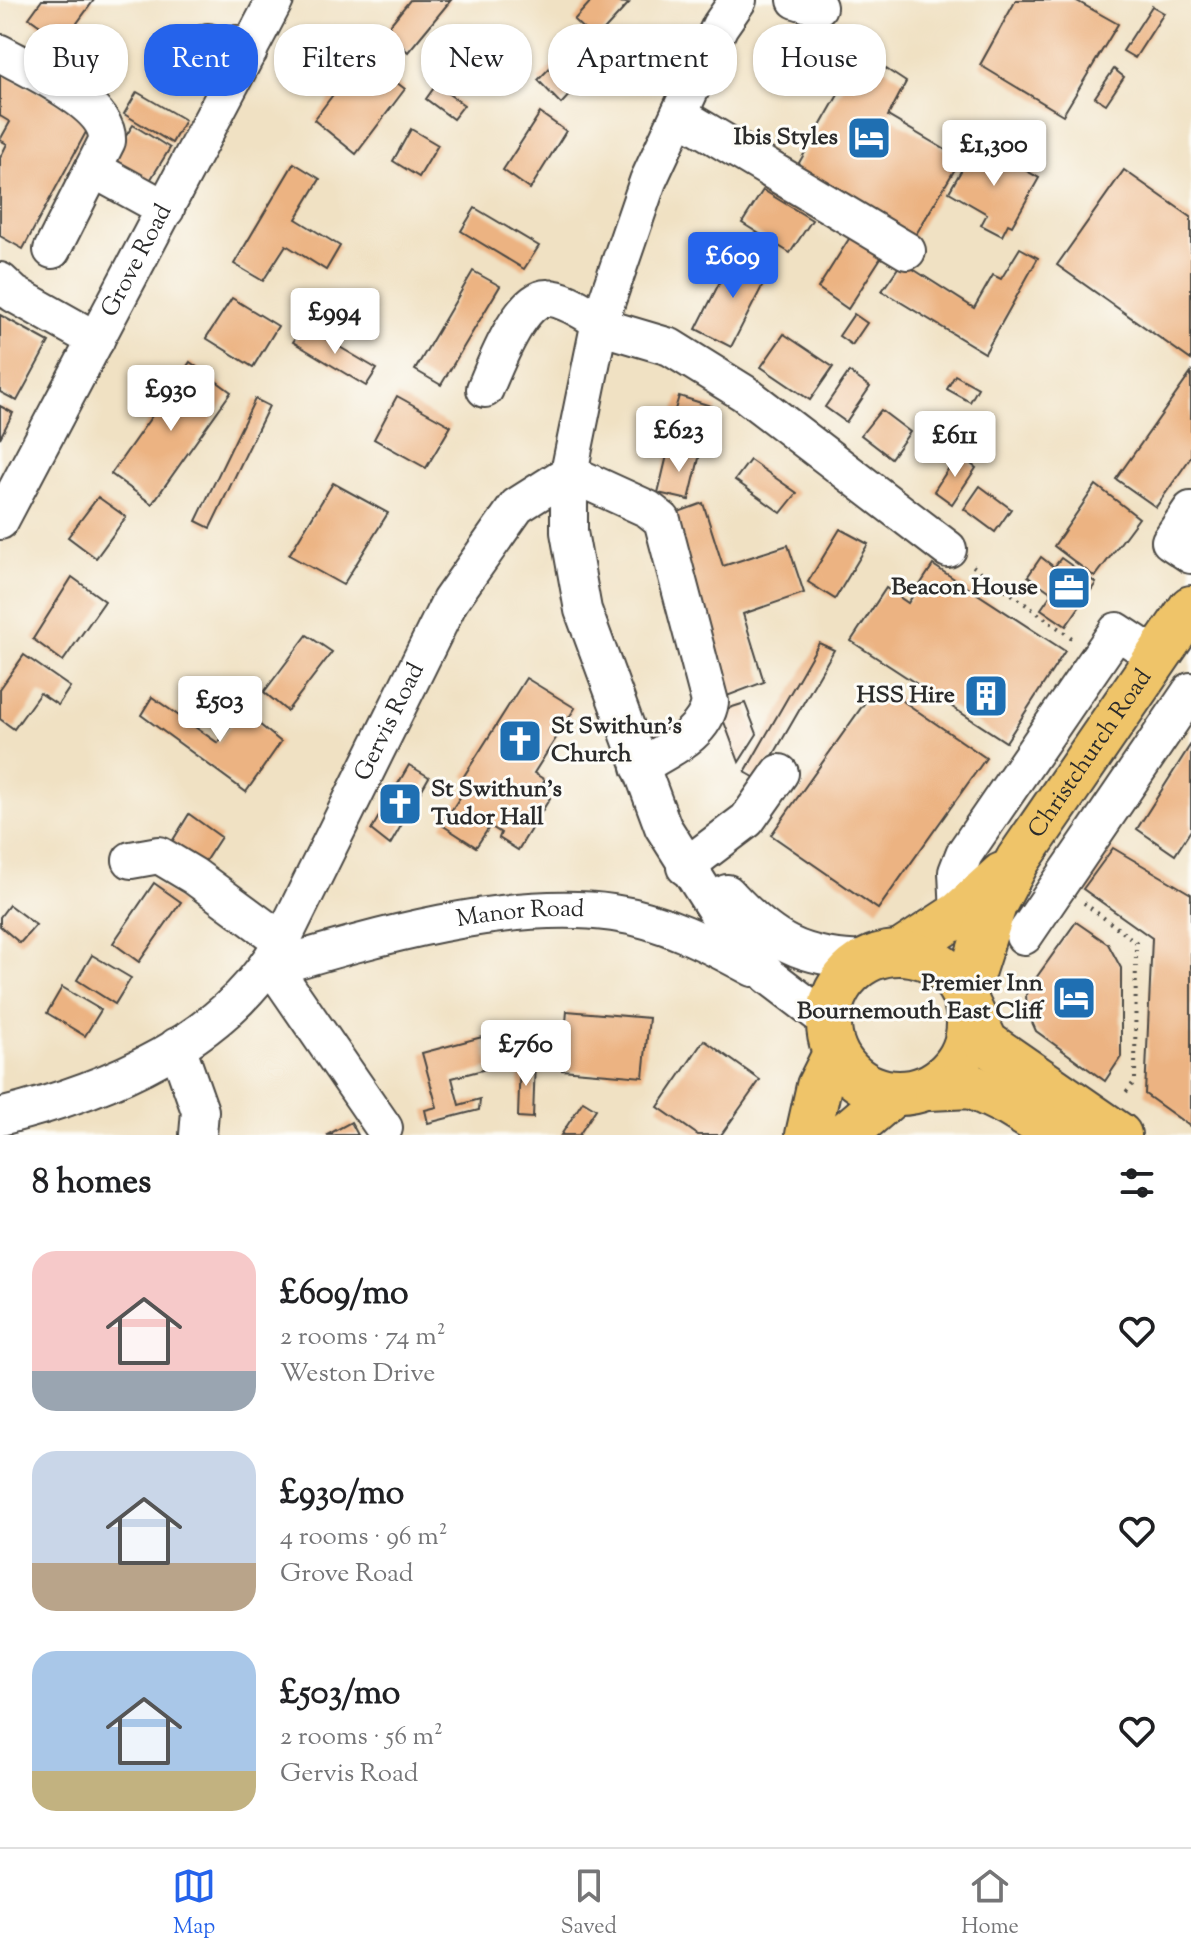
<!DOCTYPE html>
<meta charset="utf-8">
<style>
body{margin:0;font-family:"Sorts Mill Goudy",serif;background:#f2f2f2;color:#202124;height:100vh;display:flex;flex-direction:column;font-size:30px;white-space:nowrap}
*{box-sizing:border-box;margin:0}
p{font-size:26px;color:#757577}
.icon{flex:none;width:44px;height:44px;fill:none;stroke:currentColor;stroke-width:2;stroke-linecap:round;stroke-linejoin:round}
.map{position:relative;height:1135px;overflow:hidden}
.drawer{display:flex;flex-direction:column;background:#fff;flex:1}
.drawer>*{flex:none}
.hud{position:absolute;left:24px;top:24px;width:1144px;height:72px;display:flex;gap:16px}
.price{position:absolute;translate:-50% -68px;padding:0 18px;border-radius:8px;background:#fff;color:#222;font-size:26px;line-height:52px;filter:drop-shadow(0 2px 4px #0008)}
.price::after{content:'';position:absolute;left:50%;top:48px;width:24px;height:18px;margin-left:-12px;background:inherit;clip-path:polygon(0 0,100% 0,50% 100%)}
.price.active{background:#2563eb;color:#fff}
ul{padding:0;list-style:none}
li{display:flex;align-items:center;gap:24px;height:200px;padding:0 32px}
li span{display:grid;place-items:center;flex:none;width:224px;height:160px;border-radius:24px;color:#555}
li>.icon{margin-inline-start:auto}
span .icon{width:96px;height:96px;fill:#fffc;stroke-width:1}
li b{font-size:34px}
h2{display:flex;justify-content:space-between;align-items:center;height:96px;padding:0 32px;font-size:34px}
.tag{padding:0 28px;border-radius:32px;background:#fff;box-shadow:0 2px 6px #0004;font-size:28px;line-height:72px}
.tag.active{background:#2563eb;color:#fff}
.tab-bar{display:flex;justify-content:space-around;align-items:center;height:112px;border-top:2px solid #e0e0e0;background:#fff;font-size:22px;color:#757577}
.tab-bar a{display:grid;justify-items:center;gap:4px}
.tab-bar .active{color:#2563eb}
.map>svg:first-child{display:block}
</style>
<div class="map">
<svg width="1191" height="1135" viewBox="0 0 1191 1135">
<rect width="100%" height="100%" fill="#fdfcf7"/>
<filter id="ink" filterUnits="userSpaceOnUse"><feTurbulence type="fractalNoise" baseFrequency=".0125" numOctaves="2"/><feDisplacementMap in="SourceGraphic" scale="16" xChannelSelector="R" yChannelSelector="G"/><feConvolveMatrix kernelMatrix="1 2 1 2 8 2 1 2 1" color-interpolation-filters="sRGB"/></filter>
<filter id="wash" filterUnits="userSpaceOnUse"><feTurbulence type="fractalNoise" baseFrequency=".006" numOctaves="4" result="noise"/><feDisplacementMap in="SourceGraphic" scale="32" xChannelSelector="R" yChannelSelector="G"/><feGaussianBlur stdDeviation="1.8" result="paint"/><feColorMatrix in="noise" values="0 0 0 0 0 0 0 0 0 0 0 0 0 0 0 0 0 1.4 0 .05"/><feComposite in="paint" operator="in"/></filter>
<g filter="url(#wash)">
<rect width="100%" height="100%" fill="#f0e1c3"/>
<g id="blocks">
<!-- building -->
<g fill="#ecb382">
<path d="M42,0h52l-31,42 -34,-24z"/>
<path d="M410,0h41l-43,52 -23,-21z"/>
<path d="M592,0l37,3 -34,37 -21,-20z"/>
<path d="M1016,0h59l43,24 -55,91 -83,-50z"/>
<path d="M1152,6l12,7 -29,45 -12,-7z"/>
<path d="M572,45l23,22 -34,37 -23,-24z"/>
<path d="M862,53l44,29 -18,34 73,43 -49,82 -120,-66z"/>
<path d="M362,56l43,33 -49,65 -42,-34z"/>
<path d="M1114,69l10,8 -18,27 -11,-7z"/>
<path d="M0,72l92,49 -69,128 -23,-13v-78l7,-14 -7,-4 10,-18 -10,-6z"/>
<path d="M436,85l28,20 -11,14 -27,-20z"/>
<path d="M137,92l48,28 -13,23 -48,-29z"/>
<path d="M540,113l26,18 -36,58 -27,-19z"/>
<path d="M133,125l37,23 -24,39 -38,-23z"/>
<path d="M411,129l27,16 -19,32 -26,-16z"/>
<path d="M977,143l62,35 -27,48 -4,-2 -6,12 -21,-11 6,-11 -38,-22z"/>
<path d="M294,163l26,16 -24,40 44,27 -14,24 -40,-25 -23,36 -29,-17z"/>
<path d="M1124,170l67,47v143l-134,-95z"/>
<path d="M763,190l49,30 -22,33 -48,-30z"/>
<path d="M475,208l64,38 -15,23 -63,-38z"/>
<path d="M854,231l30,22 -36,56 -30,-21z"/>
<path d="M1020,248l18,10 -53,95 -103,-62 20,-29 72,46 19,-33 8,4z"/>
<path d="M735,252l35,19 -39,76 -35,-18z"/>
<path d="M473,271l27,15 -59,99 -26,-15z"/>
<path d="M232,298l46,28 -25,41 -47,-29z"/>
<path d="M854,314l13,9 -15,22 -13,-9z"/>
<path d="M0,315l49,27 -32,59 -17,-9z"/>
<path d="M304,326l73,43 -11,17 -73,-44z"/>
<path d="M784,334l49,33 -23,33 -49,-33z"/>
<path d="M190,362l41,30 -79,112 -41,-30z"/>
<path d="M849,372l21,15 -24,35 -21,-15z"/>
<path d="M1191,373v84l-35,50 -40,-28z"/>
<path d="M955,375l23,13 -8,14 -23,-13z"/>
<path d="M397,396l54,30 -25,42 -52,-29z"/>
<path d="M679,396l38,12 -13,41 -37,-12z"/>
<path d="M255,399l14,7 -59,122 -14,-7z"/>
<path d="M0,406l13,7 -13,25z"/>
<path d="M881,410l29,22 -19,26 -30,-23z"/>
<path d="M669,447l31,7 -11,46 -31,-7z"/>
<path d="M958,454l18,14 -24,36 -18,-13z"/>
<path d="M750,460l47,33 -16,20 -46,-33z"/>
<path d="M333,483l55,30 -45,72 -54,-30z"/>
<path d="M1096,485l43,33 -44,59 -41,-31z"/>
<path d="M980,486l31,23 -16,23 -31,-23z"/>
<path d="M98,497l28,20 -30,41 -28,-21z"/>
<path d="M703,503l20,63 65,-21 16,48 -61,21 21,68 -37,14 -57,-181z"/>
<path d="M840,529l28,15 -33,55 -27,-17z"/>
<path d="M1041,557l13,10 7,-9 35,25 -30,43 -25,-17 11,-16 -24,-17z"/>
<path d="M933,565l132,86 -59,91 -155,-101 35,-53 22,15z"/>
<path d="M72,577l33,24 -42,60 -30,-22z"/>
<path d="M307,635l25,17 -45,59 -23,-19z"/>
<path d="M819,643l15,7 -75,130 -14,-8z"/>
<path d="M24,655l46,32 -12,18 -18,-12 -26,36 -14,-10v-30z"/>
<path d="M526,678l49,30 -41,65 11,7 -6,10 11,8 -32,52 -19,-12 2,-5 -11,-7 -14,21 -34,-22 29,-45 -7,-4z"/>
<path d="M878,684l108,74 -108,151 -107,-74z"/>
<path d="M152,697l66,46 24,-33 39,32 -35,50 -105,-77z"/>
<path d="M745,703l12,31 -18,28 -19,-51z"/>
<path d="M1191,744v86l-16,25 -38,-26z"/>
<path d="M409,765l20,12 -39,68 -19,-15z"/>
<path d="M189,814l32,23 -19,29 -32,-21z"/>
<path d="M1113,848l78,46v233l-46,-33 7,-156 -69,-49z"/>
<path d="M154,883l27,19 -42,60 -26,-19z"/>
<path d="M9,905l27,20 -16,18 -20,-17v-9z"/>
<path d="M1076,922l32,22 13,24v89l-16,24 -69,-50 -9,-20 -1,-16 5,-10z"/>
<path d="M92,955l39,23 -16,26 -38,-24z"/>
<path d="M62,987l39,23 -16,26 -38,-23z"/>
<path d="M567,1011l82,7 -6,59 -81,-7z"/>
<path d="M482,1037l8,31 -38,10 7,27 21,-6 -1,11 -51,13 -3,-13 12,-3 -15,-54z"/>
<path d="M704,1040l56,40 -39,55h-23l-40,-28z"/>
<path d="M520,1059l15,1 -2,58 -15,-1z"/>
<path d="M583,1101l13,8 -17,26h-18z"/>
<path d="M351,1122l7,13h-31z"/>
</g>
</g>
</g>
<g filter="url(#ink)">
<use href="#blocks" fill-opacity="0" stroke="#494642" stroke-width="2"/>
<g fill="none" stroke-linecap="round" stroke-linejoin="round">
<!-- minor casing -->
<g stroke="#494642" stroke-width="40">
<g id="minor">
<path d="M738,0l-18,26 -72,155 -48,140 -31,152v59l14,78 80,217 55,87 51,62 59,45"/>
<path d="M796,0l22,7"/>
<path d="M208,42l21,15 7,-13 13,7"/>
<path d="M0,53c29,16 110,51 107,88l-55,109"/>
<path d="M679,115l228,136"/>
<path d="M93,169l73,40"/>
<path d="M0,281l14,13 82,46"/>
<path d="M599,326l71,21 74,46 204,156"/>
<path d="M485,389c9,-21 36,-93 63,-91 17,0 37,15 52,23"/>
<path d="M569,473l79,36 14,11 48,182c-5,33 -44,48 -70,65"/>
<path d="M1191,510l-21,31 21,14"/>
<path id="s1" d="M0,521l275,-521"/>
<path d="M131,860l28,-5 35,21 88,65"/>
<path d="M685,867l62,-47 33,-47"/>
<path d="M727,893c45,49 74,66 141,67"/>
<path d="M959,914l-2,-42 7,-18 153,-223 40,26"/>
<path d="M1024,936l167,-245"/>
<path id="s2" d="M267,969c102,-30 238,-71 346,-56 50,7 96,31 140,55"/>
<path d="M267,969l15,11 102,148"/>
<path d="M177,1046l23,65 -2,24"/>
<path id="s3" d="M0,1117c106,-26 228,-76 282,-176l168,-340 67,-95 52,-33"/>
</g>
</g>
<!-- major casing -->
<g stroke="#494642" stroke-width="48">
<g id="major">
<path d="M901,952l58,-38 43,-39"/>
<circle cx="899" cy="1023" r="70"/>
<path id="s4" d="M965,995l29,-90 24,-45 173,-252"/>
<path d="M968,1005l18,38 133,92"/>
<path d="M929,1088l42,-2 39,19 49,30"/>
<path d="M808,1135l11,-49 16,-32"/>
<path d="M845,1135l48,-41"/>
</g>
</g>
<!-- path -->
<g stroke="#494642" stroke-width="4" stroke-dasharray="2 6" stroke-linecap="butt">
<path d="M973,566l103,75"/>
<path d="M1084,903l52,39 -1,139 -12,15"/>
</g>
<!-- minor -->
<use href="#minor" stroke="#fff" stroke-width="36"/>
<!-- major -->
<use href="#major" stroke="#efc469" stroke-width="44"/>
</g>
</g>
<!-- icons -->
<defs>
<g id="hotel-square" transform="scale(2.3)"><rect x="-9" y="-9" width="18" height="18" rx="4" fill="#1f6fb2" stroke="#fdfcf7"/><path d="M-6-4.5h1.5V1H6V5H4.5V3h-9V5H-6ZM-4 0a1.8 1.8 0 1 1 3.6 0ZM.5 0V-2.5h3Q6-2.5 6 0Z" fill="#fff"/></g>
<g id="office-square" transform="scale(2.3)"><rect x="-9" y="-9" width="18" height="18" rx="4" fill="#1f6fb2" stroke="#fdfcf7"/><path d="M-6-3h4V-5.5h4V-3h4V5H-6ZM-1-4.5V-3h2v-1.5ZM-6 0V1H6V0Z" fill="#fff"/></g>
<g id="building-square" transform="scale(2.3)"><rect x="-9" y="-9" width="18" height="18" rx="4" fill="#1f6fb2" stroke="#fdfcf7"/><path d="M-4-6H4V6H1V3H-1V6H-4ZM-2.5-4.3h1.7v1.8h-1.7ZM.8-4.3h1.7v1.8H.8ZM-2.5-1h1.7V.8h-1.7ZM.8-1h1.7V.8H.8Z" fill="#fff"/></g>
<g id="church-square" transform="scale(2.3)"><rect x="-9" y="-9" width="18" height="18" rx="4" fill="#1f6fb2" stroke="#fdfcf7"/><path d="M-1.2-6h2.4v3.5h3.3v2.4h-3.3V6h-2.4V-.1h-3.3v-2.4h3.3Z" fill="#fff"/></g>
</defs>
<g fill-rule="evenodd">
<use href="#hotel-square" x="869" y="138"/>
<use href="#office-square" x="1069" y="588"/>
<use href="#building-square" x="986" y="696"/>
<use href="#church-square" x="520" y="741"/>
<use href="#church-square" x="400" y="804"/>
<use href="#hotel-square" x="1074" y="998"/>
</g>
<g text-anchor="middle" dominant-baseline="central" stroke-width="6" stroke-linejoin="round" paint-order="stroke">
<!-- poi labels -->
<g font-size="24" font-weight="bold" fill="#2b2b2b" stroke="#fdfcf7" text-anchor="end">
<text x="838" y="138">Ibis Styles</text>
<text x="1038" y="588">Beacon House</text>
<text x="955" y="696">HSS Hire</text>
<text x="551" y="727" text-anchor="start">St Swithun's<tspan x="551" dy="28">Church</tspan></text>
<text x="431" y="790" text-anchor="start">St Swithun's<tspan x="431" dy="28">Tudor Hall</tspan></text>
<text x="1043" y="984">Premier Inn<tspan x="1043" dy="28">Bournemouth East Cliff</tspan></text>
</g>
<!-- street labels -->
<g font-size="24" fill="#2b2b2b" stroke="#fdfcf7">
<text stroke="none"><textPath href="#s1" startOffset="294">Grove Road</textPath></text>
<text stroke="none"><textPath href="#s3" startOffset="586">Gervis Road</textPath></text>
<text stroke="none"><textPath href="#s4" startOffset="274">Christchurch Road</textPath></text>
<text stroke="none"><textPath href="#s2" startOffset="260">Manor Road</textPath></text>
</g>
</g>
</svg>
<b class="price" style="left:994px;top:188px">£1,300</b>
<b class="price active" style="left:733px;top:300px">£609</b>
<b class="price" style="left:335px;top:356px">£994</b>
<b class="price" style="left:171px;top:433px">£930</b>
<b class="price" style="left:679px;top:474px">£623</b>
<b class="price" style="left:955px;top:479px">£611</b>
<b class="price" style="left:220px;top:744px">£503</b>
<b class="price" style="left:526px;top:1088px">£760</b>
<div class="hud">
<a class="tag">Buy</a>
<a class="tag active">Rent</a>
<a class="tag">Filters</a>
<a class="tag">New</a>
<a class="tag">Apartment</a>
<a class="tag">House</a>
</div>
</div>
<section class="drawer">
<h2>8 homes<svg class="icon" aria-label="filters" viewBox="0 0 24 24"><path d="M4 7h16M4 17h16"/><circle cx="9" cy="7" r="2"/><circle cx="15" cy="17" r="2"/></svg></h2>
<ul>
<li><span style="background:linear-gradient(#f6c9c9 75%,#9aa5b1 0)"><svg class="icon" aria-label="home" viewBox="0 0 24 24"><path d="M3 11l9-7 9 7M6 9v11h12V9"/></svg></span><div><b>£609/mo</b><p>2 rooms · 74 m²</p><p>Weston Drive</p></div><svg class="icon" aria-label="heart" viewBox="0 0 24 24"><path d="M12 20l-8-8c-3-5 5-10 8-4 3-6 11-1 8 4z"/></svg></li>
<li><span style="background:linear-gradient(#c9d6e8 70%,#b9a48a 0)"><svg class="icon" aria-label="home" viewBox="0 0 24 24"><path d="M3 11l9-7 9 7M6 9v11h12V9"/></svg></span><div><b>£930/mo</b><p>4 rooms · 96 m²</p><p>Grove Road</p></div><svg class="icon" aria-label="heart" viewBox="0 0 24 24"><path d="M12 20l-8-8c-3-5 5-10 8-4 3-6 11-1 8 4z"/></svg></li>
<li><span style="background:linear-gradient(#a9c7e8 75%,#c2b280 0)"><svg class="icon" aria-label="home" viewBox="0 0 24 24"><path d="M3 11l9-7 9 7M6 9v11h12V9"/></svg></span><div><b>£503/mo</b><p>2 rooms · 56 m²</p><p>Gervis Road</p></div><svg class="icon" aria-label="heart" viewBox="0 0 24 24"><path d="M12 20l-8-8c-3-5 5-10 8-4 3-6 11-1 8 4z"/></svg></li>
</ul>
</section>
<nav class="tab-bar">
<a class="active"><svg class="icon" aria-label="map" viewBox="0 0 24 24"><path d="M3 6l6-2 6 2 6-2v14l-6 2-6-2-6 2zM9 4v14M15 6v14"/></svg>Map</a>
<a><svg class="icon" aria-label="saved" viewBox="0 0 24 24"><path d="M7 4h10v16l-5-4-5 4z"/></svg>Saved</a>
<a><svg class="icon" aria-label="home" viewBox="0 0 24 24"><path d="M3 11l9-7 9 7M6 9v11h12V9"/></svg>Home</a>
</nav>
